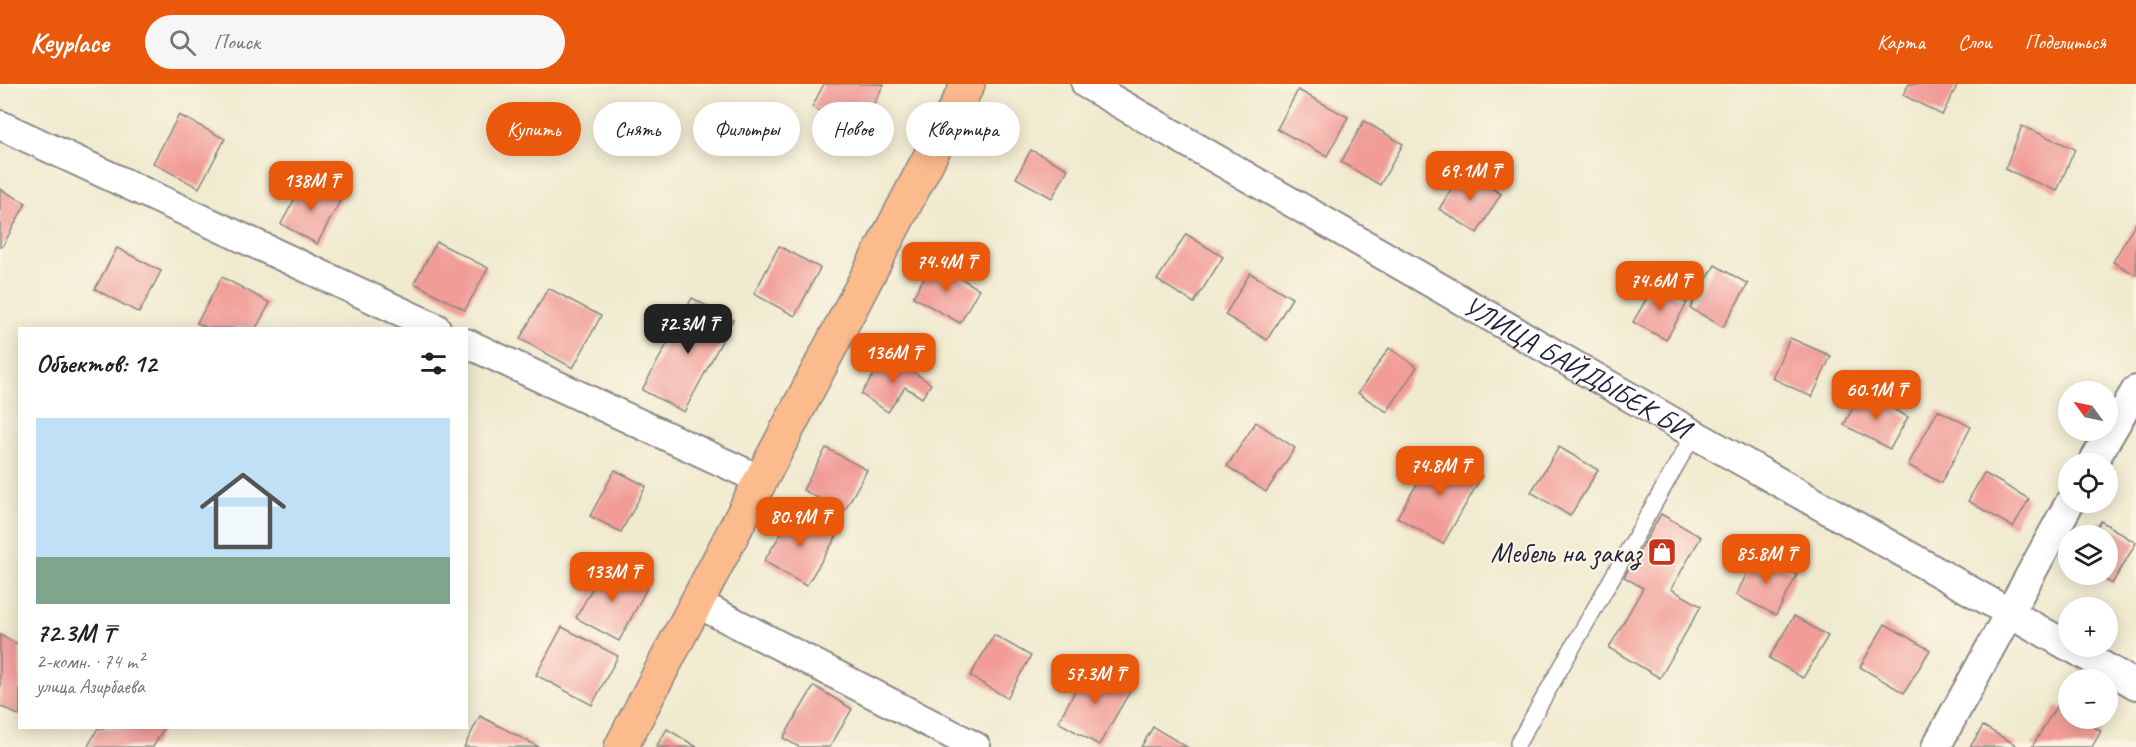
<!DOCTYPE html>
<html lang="ru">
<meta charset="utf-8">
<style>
body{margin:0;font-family:Caveat,sans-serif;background:#f6f6f6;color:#202124;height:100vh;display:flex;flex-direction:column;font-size:22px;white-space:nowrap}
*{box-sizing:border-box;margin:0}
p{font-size:20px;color:#757577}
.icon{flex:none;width:33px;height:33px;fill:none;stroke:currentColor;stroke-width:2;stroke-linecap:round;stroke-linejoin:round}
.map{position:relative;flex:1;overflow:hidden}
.details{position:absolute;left:18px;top:243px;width:450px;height:402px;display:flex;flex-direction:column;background:#fff;border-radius:0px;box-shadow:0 3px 15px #0003}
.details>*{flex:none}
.top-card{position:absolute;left:486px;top:18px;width:570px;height:54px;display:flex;gap:12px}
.needle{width:39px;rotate:303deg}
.controls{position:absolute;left:2058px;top:297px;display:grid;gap:12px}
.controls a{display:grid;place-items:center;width:60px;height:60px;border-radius:50%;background:#fff;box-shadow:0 3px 15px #0003;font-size:30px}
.price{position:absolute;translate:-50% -51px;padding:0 14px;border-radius:12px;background:#ea580c;color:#fff;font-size:20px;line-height:39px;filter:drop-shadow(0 2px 3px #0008)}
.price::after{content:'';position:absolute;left:50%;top:36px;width:18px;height:14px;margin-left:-9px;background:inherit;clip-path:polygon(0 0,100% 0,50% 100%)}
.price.on{background:#222;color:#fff}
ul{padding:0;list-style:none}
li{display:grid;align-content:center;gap:12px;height:318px;padding:0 18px}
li+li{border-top:2px solid #e0e0e0}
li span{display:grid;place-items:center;height:186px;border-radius:0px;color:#555}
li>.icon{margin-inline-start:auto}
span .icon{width:108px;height:108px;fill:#fffc;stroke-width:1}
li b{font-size:26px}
h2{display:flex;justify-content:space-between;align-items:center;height:72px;padding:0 18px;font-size:26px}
.tag{padding:0 21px;border-radius:27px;background:#fff;box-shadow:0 3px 15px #0003;font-size:21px;line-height:54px}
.tag.on{background:#ea580c;color:#fff}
header{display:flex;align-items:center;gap:36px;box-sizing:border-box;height:84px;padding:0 30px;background:#ea580c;color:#fff}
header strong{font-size:28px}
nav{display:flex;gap:33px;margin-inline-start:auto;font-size:21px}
.search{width:420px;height:54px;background:#f6f6f6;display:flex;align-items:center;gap:15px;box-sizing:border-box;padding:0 21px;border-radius:33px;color:#757577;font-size:22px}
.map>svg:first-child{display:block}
</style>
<header>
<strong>Keyplace</strong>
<div class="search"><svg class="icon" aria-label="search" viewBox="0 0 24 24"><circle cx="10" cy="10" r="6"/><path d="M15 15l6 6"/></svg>Поиск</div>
<nav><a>Карта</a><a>Слои</a><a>Поделиться</a></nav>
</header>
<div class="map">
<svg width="2136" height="663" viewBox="0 0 2136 663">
<rect width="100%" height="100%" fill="#fcf5e5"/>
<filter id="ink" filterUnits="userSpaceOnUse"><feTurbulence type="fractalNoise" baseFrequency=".0167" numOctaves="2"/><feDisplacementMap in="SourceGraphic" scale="12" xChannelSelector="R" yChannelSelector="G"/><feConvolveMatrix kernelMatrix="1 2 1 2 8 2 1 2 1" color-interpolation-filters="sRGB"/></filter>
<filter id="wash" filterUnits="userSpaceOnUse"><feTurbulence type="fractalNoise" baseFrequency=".008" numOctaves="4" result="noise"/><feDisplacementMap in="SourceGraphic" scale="24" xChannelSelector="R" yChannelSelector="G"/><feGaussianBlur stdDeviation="1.35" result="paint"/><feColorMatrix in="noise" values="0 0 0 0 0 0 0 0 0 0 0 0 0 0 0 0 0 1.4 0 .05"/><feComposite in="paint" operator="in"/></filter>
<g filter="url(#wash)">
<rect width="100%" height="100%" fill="#f0eacf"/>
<g id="blocks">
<!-- building -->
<g fill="#f19c97">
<path d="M824,0h60l-25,48 -47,-25z"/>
<path d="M1909,0h49l-16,31 -39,-20z"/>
<path d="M1298,6l50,27 -21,39 -50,-27z"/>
<path d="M179,31l46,24 -26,49 -46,-25z"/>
<path d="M1364,37l39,23 -23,41 -39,-23z"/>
<path d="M2022,42l53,23 -18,42 -52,-22z"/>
<path d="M1031,66l37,19 -16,29 -36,-20z"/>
<path d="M1463,86l38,24 -24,39 -38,-24z"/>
<path d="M305,96l36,19 -24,45 -36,-20z"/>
<path d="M0,105l26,14 -24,44h-2z"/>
<path d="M2136,138v53l-23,-13z"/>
<path d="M1186,150l37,23 -29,46 -37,-23z"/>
<path d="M437,158l51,26 -23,42 -51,-27z"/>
<path d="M779,162l41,22 -25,48 -41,-22z"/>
<path d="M117,164l44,23 -22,42 -44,-24z"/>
<path d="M933,178l46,27 -19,34 -47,-26z"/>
<path d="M1715,181l33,19 -25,43 -33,-19z"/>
<path d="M1250,189l42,25 -25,42 -42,-25z"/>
<path d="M222,193l48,26 -14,25h-49l-10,-5z"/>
<path d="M1655,200l32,19 -21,37 -33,-18z"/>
<path d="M548,204l53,28 -28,52 -53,-29z"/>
<path d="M692,214l41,22 -49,92 -42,-22z"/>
<path d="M1790,254l41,18 -19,41 -40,-19z"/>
<path d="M1389,264l28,19 -30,45 -29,-19z"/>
<path d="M887,270l44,30 -9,14 -17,-11 -17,25 -27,-18z"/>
<path d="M1861,308l47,25 -18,32 -46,-24z"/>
<path d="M1938,326l33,17 -30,56 -33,-18z"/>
<path d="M1256,338l39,26 -29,44 -39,-26z"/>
<path d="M1559,363l39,23 -28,46 -39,-24z"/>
<path d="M826,364l41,22 -23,42 -41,-22z"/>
<path d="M1438,365l44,27 -39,68 -46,-27z"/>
<path d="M615,386l31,16 -25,46 -31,-16z"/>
<path d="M1984,389l45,26 -16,28 -45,-26z"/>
<path d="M795,427l42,25 -31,50 -42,-25z"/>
<path d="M1661,430l40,23 -30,52 30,17 -41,72 -51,-30 34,-60 -19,-11z"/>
<path d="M2101,437l35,22 -24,41 -15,-10h11v-38h-16z"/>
<path d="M1757,470l40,21 -21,40 -40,-20z"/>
<path d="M605,481l42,23 -28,53 -43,-23z"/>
<path d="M1794,532l34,20 -25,42 -34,-20z"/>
<path d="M1885,540l45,26 -26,43 -44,-26z"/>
<path d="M562,543l56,29 -26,49 -56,-30z"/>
<path d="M0,551l20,10v71l-20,-10z"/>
<path d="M994,551l37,21 -24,42 -37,-22z"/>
<path d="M1090,580l42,24 -33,57 -41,-23z"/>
<path d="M814,602l38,23 -22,38h-31l-16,-9z"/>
<path d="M2057,621l11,7v6h12l21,13 -9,16h-60z"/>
<path d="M480,632l59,31h-75z"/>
<path d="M1983,642l33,19 -1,2h-45z"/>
<path d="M1153,643l34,20h-46z"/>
<path d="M98,644h66l-11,19h-64l-1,-1z"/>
<path d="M667,645l30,18h-41z"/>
</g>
</g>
</g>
<g filter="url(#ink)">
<use href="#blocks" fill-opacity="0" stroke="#898685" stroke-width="1.5"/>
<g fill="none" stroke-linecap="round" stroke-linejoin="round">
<!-- service casing -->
<g stroke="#898685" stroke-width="18">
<path id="service" d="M1518,659l176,-309"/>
</g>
<!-- minor casing -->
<g stroke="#898685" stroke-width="32">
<g id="minor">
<path id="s1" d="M1086,0l608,350 374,212"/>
<path d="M0,41l436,203"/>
<path d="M466,259l295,137"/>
<path d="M2092,380l44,-74"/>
<path d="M697,519l279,144"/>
<path d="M2069,562l67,39"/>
<path d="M1936,663l134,-245"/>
</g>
</g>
<!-- primary casing -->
<g stroke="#898685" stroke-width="36">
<path id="primary" d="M621,663l347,-663"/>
</g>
<!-- service -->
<use href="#service" stroke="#fff" stroke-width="15"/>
<!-- minor -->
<use href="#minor" stroke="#fff" stroke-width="28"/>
<!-- primary -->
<use href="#primary" stroke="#fbbb8d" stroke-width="33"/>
</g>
</g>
<!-- icons -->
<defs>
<g id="shop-square" transform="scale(1.5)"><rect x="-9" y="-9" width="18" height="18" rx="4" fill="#c8321e" stroke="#fcf5e5"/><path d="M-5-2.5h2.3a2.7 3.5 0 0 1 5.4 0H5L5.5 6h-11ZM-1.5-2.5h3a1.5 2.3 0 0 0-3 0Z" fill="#fff"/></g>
</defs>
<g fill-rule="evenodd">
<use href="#shop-square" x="1662" y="468"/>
</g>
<g text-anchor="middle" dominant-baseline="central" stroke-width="4.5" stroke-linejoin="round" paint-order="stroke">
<!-- street labels -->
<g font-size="28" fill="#22223b" stroke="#fcf5e5">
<text stroke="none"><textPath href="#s1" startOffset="566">УЛИЦА БАЙДЫБЕК БИ</textPath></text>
</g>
<!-- poi labels -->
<g font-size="28" fill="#22223b" stroke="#fcf5e5" text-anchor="end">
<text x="1641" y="468">Мебель на заказ</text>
</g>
</g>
</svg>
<div class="controls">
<a><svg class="needle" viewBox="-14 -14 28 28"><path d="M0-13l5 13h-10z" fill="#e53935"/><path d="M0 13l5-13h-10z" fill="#757577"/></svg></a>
<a><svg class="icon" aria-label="locate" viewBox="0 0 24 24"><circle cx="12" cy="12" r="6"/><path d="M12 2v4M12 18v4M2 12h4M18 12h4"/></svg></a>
<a><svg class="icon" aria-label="layers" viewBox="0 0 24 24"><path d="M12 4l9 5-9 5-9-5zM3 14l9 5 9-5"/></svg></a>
<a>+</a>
<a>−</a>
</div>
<b class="price" style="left:1470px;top:118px">69.1M ₸</b>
<b class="price" style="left:311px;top:128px">138M ₸</b>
<b class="price" style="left:946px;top:209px">74.4M ₸</b>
<b class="price" style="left:1660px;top:228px">74.6M ₸</b>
<b class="price on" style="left:688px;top:271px">72.3M ₸</b>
<b class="price" style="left:893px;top:300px">136M ₸</b>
<b class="price" style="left:1876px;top:337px">60.1M ₸</b>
<b class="price" style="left:1440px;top:413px">74.8M ₸</b>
<b class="price" style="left:800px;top:464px">80.9M ₸</b>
<b class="price" style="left:1766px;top:501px">85.8M ₸</b>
<b class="price" style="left:612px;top:519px">133M ₸</b>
<b class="price" style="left:1095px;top:621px">57.3M ₸</b>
<div class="top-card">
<a class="tag on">Купить</a>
<a class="tag">Снять</a>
<a class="tag">Фильтры</a>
<a class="tag">Новое</a>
<a class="tag">Квартира</a>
</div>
<section class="details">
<h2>Объектов: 12<svg class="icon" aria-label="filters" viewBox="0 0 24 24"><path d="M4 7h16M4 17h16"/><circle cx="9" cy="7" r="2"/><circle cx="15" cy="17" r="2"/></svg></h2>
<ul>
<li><span style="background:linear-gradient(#bfe0f5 75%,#7fa58c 0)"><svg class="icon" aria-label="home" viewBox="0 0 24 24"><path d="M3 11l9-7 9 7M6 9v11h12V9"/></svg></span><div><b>72.3M ₸</b><p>2-комн. · 74 m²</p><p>улица Азирбаева</p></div></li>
</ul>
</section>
</div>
